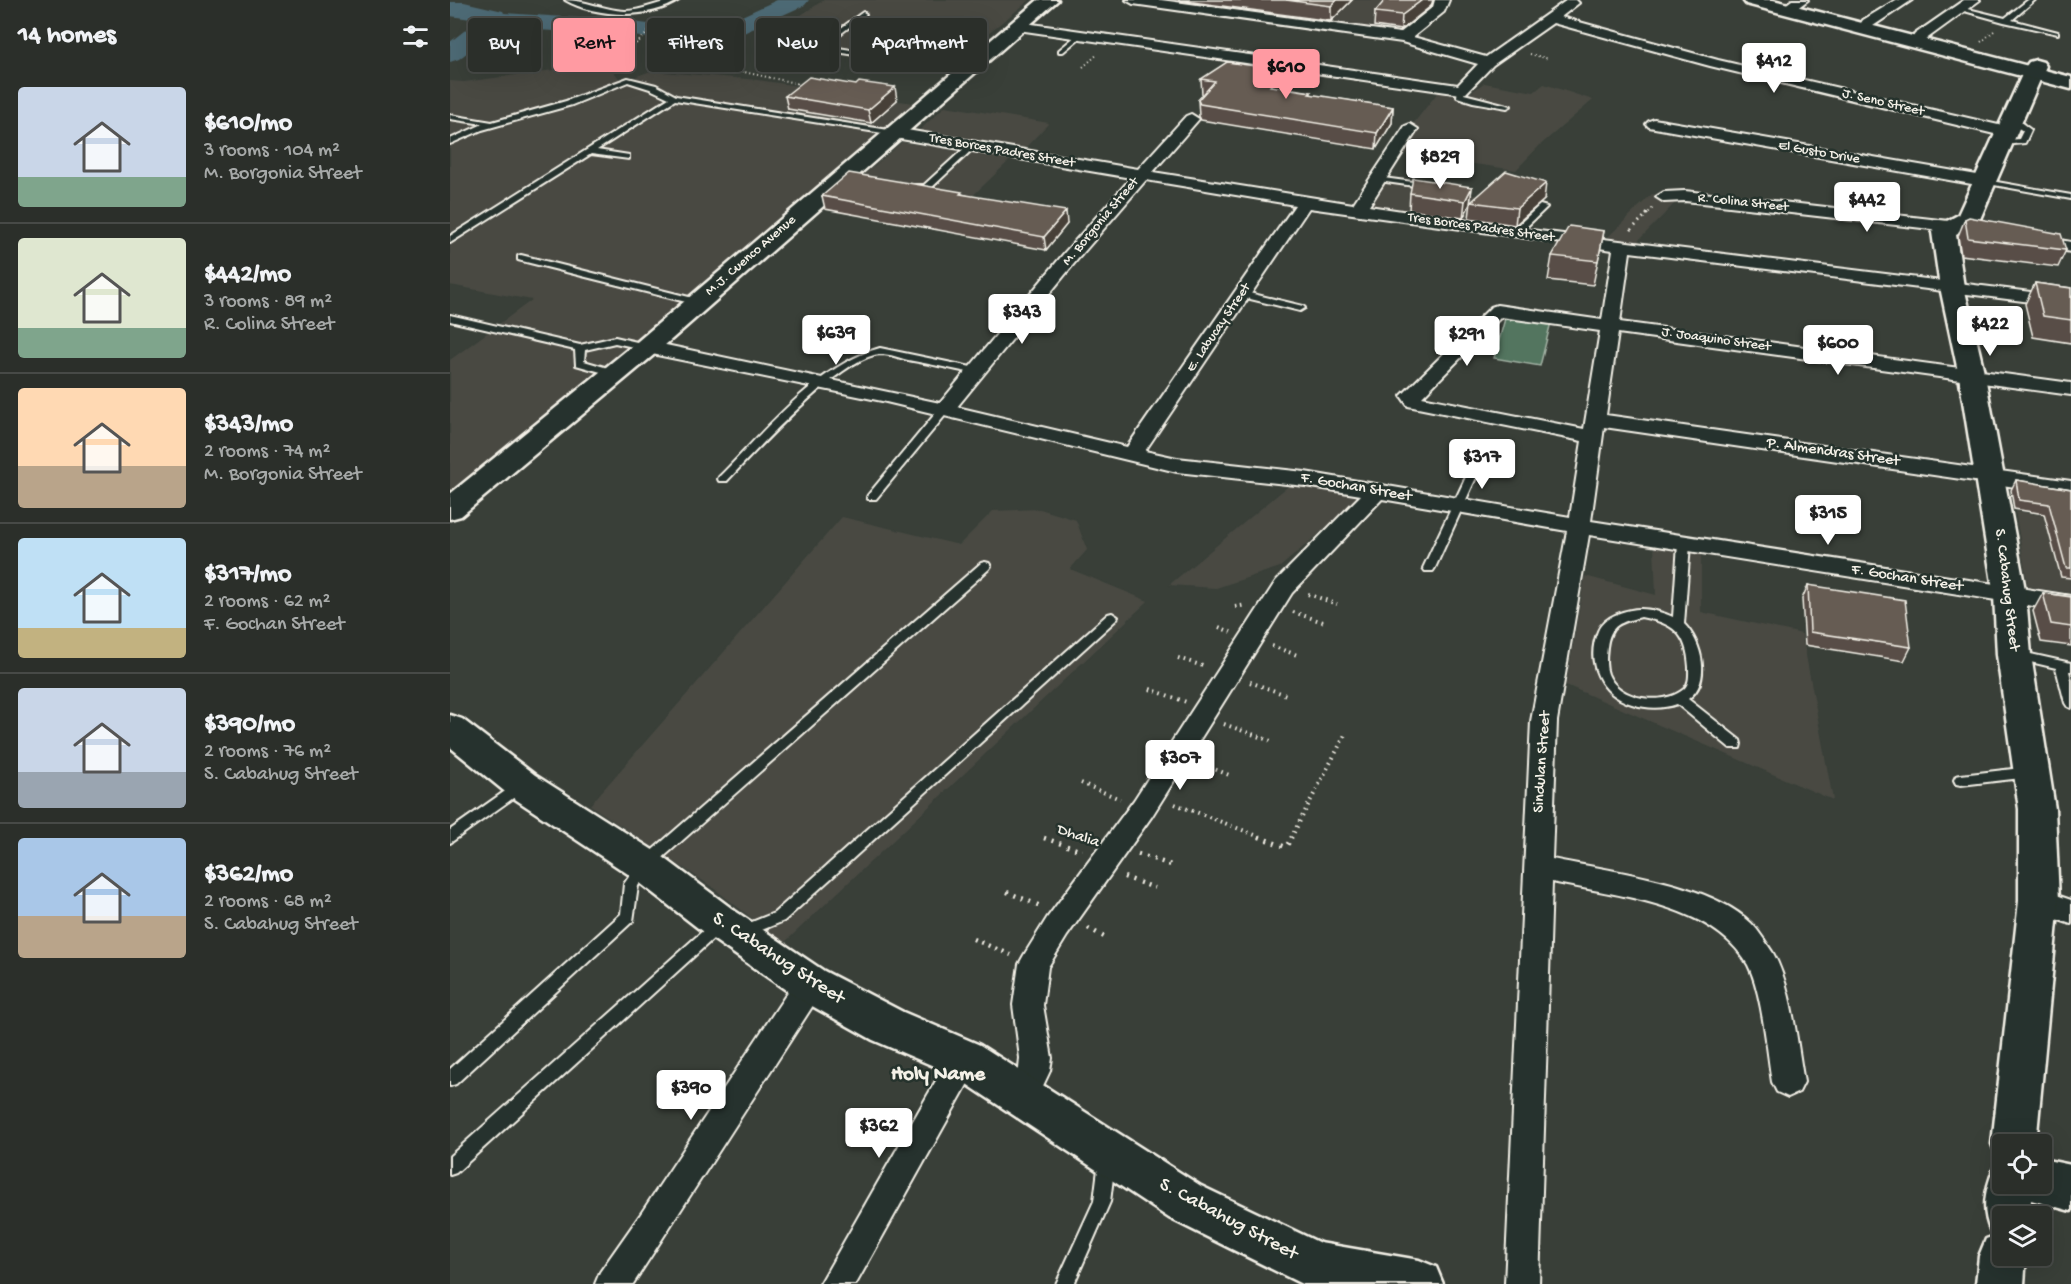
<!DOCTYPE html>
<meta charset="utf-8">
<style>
body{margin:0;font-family:"Gochi Hand",sans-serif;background:#373b36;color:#f1f3f6;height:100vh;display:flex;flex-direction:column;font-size:22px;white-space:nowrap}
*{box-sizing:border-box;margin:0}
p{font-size:20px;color:#a6a9a8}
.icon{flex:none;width:33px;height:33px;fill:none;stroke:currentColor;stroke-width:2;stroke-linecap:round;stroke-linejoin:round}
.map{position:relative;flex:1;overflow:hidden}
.details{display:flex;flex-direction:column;background:#2b2f2a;width:450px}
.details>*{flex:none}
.guide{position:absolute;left:18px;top:18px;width:570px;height:54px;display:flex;gap:12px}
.buttons{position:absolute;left:1542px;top:1134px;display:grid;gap:12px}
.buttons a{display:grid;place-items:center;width:60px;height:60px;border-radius:6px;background:#2b2f2a;box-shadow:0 6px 24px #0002,0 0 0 2px #474a47;font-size:30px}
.price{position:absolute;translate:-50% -51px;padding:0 14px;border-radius:6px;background:#fff;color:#222;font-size:20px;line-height:39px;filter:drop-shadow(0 2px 3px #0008)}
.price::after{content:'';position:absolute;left:50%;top:36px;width:18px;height:14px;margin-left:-9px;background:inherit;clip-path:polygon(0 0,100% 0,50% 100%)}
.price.active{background:#ff9aa2;color:#111}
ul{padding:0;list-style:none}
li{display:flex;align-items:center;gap:18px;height:150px;padding:0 18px}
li+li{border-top:2px solid #474a47}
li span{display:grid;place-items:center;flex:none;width:168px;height:120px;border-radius:6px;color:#555}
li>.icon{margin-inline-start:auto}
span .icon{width:72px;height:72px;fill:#fffc;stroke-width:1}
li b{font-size:26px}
h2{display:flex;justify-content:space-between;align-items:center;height:72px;padding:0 18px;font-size:26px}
.tag{padding:0 21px;border-radius:6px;background:#2b2f2a;box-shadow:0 6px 24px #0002,0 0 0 2px #474a47;font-size:21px;line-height:54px}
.tag.active{background:#ff9aa2;color:#111}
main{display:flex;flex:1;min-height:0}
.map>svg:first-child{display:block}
</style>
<main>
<section class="details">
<h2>14 homes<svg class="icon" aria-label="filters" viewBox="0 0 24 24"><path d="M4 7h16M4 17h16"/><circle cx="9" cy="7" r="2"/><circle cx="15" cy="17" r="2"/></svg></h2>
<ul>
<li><span style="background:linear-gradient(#c9d6e8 75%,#7fa58c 0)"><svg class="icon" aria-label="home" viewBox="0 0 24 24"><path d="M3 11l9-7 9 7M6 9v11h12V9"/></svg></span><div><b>$610/mo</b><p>3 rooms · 104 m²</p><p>M. Borgonia Street</p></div></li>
<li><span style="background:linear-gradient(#dfe7d0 75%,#7fa58c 0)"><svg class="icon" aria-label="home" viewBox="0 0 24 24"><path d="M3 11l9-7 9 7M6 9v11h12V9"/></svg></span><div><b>$442/mo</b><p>3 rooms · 89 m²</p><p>R. Colina Street</p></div></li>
<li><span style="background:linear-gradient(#ffd9b3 65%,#b9a48a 0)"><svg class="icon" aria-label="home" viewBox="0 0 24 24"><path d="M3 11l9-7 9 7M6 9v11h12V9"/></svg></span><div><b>$343/mo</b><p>2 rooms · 74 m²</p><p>M. Borgonia Street</p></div></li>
<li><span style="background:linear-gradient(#bfe0f5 75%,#c2b280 0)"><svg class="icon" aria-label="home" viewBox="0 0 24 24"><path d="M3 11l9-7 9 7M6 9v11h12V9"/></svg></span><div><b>$317/mo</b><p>2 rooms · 62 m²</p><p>F. Gochan Street</p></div></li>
<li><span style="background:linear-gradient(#c9d6e8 70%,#9aa5b1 0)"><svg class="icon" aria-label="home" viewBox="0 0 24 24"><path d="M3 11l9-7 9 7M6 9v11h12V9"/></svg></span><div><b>$390/mo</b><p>2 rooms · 76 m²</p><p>S. Cabahug Street</p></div></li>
<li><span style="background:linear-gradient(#a9c7e8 65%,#b9a48a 0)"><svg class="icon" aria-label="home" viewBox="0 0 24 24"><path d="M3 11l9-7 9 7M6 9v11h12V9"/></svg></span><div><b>$362/mo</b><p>2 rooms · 68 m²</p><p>S. Cabahug Street</p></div></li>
</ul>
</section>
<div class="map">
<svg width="1621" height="1284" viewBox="0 0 1621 1284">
<rect width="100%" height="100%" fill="#393f38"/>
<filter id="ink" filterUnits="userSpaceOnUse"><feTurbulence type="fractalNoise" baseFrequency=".0167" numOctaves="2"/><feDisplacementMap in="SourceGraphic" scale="12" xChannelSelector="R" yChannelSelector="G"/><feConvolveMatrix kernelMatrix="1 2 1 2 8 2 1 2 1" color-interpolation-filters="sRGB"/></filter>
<g filter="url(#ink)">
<!-- built -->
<g fill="#494a43">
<path d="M374,0h206l-80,63 -184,-25z"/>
<path d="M707,0h281l-3,9 -35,26z"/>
<path d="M156,63l19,22 12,-9 14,-5 107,9 155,23 -38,36 -218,187 -207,166v-132l82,-60 -82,-15v-204l14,1z"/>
<path d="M1034,83l50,9 10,-8 49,16 -54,46 -23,24 -118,-17 12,-25 29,-37 28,4z"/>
<path d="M495,106l104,17 -24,25 -106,-17z"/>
<path d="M452,142l109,17 -47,45 -112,-19z"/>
<path d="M933,183l106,14 -28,26 -96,-16z"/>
<path d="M1202,194l25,7 -43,44 -26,-8z"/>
<path d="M842,483l72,12 -84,72 -64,21 -47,-3z"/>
<path d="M590,509l36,11 11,30 -17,19 78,32 -364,342 -72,-56 -122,-82 252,-288 117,28 34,-34z"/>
<path d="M1565,511l56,8v74l-43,-6z"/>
<path d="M1204,546l47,9v57l101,22 31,166 -267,-115 19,-109 71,19z"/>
</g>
<!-- green -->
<path fill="#52745f" stroke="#a3b2a4" stroke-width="1.5" d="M1056,315l45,7 -11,44 -46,-8z"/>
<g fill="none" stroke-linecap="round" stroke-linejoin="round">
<!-- river -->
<path fill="#4e6a74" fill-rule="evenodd" d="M327,0h32l-4,5 -68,31 -45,8 -66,-9 -127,-7 -40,31 -9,3v-20l28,-22 -28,-4v-14h14l39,9 1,2 122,8 66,9 30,-5z"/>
<!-- lane casing -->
<g stroke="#f4f1e8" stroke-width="4">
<g id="lane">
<path d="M115,0c20,0 39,10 60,11 19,0 36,-11 54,-11 -30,20 -84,17 -114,0z"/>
<path d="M1578,0h7l-23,20 46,12v2l-54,-12 -47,-13 3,-2 45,11z"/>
<path d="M413,12l3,2 -1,1 -39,30 6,2 134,21 4,2 -4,2 -136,-21 -11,-5v-2z"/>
<path d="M627,35l5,1 -19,16h-4v-2z"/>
<path d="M178,78l28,7 20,11 219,35 4,2 -4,2 -220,-35 -78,50 32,5v4l-38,-5 -141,89v-7l219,-138 -19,-9 -22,-7 -56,23 -90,25 -32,14v-5l33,-15 -33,-5v-4l42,7 74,-21z"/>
<path d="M1008,88h6v6l47,12 -4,2 -34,-6 -16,-5z"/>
<path d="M1559,118h6l16,12 -6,13 -24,2 -4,-2 4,-2 18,-2 4,-8 -14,-9z"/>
<path d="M519,144l7,2 -47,44 -18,-1v-4h13z"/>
<path d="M926,177l52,7 4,2 -4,2 -49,-7h-3z"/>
<path d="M1530,179l91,16v4l-88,-16 -4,-2z"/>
<path d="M1090,205l7,2 -29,28h-6v-4z"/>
<path d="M71,255l180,45 2,2 -5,3 -180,-45v-4z"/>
<path d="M791,291l62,15 2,2 -5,3 -62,-15v-4z"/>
<path d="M0,315l130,30 35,-8 35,8 2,2 -5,3 -32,-7 -30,7 -1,11 34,10 2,2 -5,3 -39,-11 -1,-15 -125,-29z"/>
<path d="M430,348l96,20 5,3 -5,3c-23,-5 -45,-10 -68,-14 -8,-2 -18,-6 -27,-6 -39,1 -126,98 -154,127h-8l-1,-2 1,-2c46,-46 97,-111 161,-129z"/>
<path d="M494,407l5,3 -1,2 -72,87h-8l-1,-2 1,-2 72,-87z"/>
<path d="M1029,457l5,3 -49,108 -2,3h-8l-2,-3 51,-108z"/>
<path d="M1234,540l6,4 -6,80c18,18 28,58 4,75l52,41 1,4 -1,4h-10l-53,-44c-15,5 -29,5 -45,0 -32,-9 -47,-42 -34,-73 6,-15 29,-22 43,-22 10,0 23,4 32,8l5,-73zM1191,617c32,6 46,16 48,50 0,8 1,16 -5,22 -20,17 -65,12 -76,-15 -3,-8 -2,-19 -1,-27 3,-23 14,-25 34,-30z"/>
<path d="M535,562l4,1 2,3 -2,3 -339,300 -12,17 -5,35 -177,163 -6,2v-17l171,-155 3,-30 16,-23 341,-298z"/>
<path d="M662,613l6,4 -2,3 -332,301 -42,17 -5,-2 -2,-4 2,-4 37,-15 334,-299z"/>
<path d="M1567,651l54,12v8h-2l2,9v28l-4,-2 -2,-3 -9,-35 -43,-10 -2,-3z"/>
<path d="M1580,767l5,1 2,4 -2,4 -5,1 -69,8 -5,-1 -2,-4 2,-4 5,-1z"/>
<path d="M71,780l5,1 2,4 -2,4 -76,54v-13z"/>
<path d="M269,919l5,2 2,4 -2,4 -268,244 -6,2v-19l264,-235z"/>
<path d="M657,1153l6,2 2,6 -5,41 -36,82h-18l38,-83 5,-40 2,-6z"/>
</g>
</g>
<!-- street casing -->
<g stroke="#f4f1e8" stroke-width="4">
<g id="street">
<path d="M676,0h35l239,33 33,-26 2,-7h14l-5,12 -31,25 73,20 81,-57h9l3,3 -18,14 157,43 289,67 8,5 -8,5 -297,-71 -157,-43 -60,42 -27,28 -5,1 -443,-64 -7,-4 7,-4 440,63 20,-21 -76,-22 -269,-38z"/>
<path d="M1342,0h16l-16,12h-10l-2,-3z"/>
<path d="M1446,0h16l-39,26h-10l-2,-3 2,-3z"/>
<path d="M1514,0h16l-55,40h-10l-2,-3 2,-3z"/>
<path d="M741,114l8,5 -46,53 200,32 52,-78 5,-2 8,5 -49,77 146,22 556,69v10l-441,-55 -10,70 451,61v12l-453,-62 -12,82 465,66v14l-467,-68 -13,94 480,75v16l-482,-77 -32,186 -5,138c57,12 157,23 199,64 8,8 16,21 22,30 19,33 24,91 31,129l-5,10 -11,5 -11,-5 -5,-10c-5,-31 -10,-90 -24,-117 -35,-62 -132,-69 -196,-83l-13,402h-34l26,-563 36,-190 -185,-32 -90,94 -140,223 -85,120 -19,31 -5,38 9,53 -2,13 -17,36 -11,4 -11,-4 -5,-11 13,-27 1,-11 -7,-53 6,-41 5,-9 23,-37 87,-118 142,-219 85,-86 -56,-9 -128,-14 -295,-71 -235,-48 -7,-2 -2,-4 2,-4 7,-2 293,62 125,-151 66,-74 -236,-40 -8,-5 3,-3 5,-2 243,41 48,-53zM696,180l149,25 -168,242 -170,-40 120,-147zM859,208l304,42 -11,70 -105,-15 -6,2 -90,89 7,10 174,35 -12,76 -265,-45 -128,-14 -32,-7zM1051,317l99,14 -16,98 -162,-32z"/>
<path d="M1204,119l329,57 8,5 -8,5 -334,-59 -3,-3 3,-3z"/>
<path d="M1235,191l290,33 6,1 2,4 -2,4 -6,1 -290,-33 -21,1 -8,-5 8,-5z"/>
<path d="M1582,235l39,7v10l-45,-8 -3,-4 3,-4z"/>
<path d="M1589,889l32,11v24l-42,-14 -4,-9 4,-9z"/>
<path d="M360,971l11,4 4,9 -4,9 -188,291h-38l5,-12 40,-57 159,-240z"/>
<path d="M515,1045l11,4 5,10 -5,10 -120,215h-36l134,-235z"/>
</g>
</g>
<!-- secondary casing -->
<g stroke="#f4f1e8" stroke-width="5">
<g id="secondary">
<path d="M1586,60l7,2 3,4 -66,153 -4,5 -20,11 8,52 21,89 41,219 5,60 24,154 4,92 -23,243h-34v17l-4,-2 -6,-15 27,-243v-92l-22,-154 -3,-60 -35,-219 -19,-89 -8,-55 4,-5 22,-12 68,-149 3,-4z"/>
<path d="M0,715l12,4 73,56 124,79 76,57 89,60 79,41 77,33 221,141 119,57 99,17 17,7 7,17h-141l-133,-66 -219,-145 -77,-33 -77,-43 -89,-62 -76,-59 -122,-81 -59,-48z"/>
<path d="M1592,1159l29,6v46l-40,-11 -1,16h-28v40h24l-2,28h-48l3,-28 7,-17 11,-4 -6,-3c-10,-22 -6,-42 3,-64l8,-4v20h40z"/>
</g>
</g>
<!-- primary casing -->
<g stroke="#f4f1e8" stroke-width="5">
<g id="primary">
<path d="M588,0h20l-402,353 -195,163 -11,3v-25l188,-153z"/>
<path d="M1293,0h30l298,77v12l-325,-85z"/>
</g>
</g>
<!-- path-far3 -->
<g stroke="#f4f1e8" stroke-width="2" stroke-dasharray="1 3" stroke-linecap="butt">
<path d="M199,34l50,17 40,20 66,14"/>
<path d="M1531,42l13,-11"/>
<path d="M1080,54l19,5"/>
<path d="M633,67l15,-13"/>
<path d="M171,69l-2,-2c8,-23 27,-25 34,-44"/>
<path d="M1196,215l8,-8"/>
</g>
<!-- path-far2 -->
<path stroke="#f4f1e8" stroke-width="3" stroke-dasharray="1.5 4" stroke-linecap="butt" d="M1181,230l17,-17"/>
<!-- path-far1 -->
<g stroke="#f4f1e8" stroke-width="4" stroke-dasharray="1.5 4.5" stroke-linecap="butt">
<path d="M858,594l29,10"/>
<path d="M785,607l11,-2"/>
<path d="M843,612l33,11"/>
<path d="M769,627l12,5"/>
<path d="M822,646l25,9"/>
<path d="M728,658l28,9"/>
<path d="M800,682l39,14"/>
<path d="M700,689l36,13"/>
<path d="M774,724l47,17"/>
<path d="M749,763l30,12"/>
<path d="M631,783l39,16"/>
<path d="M725,804l88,34"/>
<path d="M841,838l55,-105"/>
</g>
<!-- path -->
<g stroke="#f4f1e8" stroke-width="4.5" stroke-dasharray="2 6" stroke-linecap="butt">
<path d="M809,837l27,10 6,-10"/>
<path d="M594,838l38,13"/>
<path d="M688,854l36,12"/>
<path d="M674,877l31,11"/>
<path d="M557,892l36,15"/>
<path d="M638,928l20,11"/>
<path d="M523,939l38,16"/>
</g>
<!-- lane -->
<use href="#lane" fill="#26332d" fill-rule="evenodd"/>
<!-- street -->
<use href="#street" fill="#26332d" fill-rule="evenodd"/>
<!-- secondary -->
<use href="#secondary" fill="#26332d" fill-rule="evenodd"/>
<!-- primary -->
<use href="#primary" fill="#26332d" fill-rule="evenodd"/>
</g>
<!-- wall -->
<g fill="#584e47" stroke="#f4f1e8" stroke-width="1.5">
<path d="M728,0h174l-21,21z"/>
<path d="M981,6l-30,24 -27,-4 1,-14z"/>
<path d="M751,79l81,7 -1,1 30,5v3l82,12 -1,16 -16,26 -175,-29 -2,-4 -1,-16 5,-5 -1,-1z"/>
<path d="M406,85l41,15 -26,23 -83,-14 -3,-13z"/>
<path d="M1022,187l-2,17 -7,14 -54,-8 1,-17z"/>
<path d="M512,194l105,30 -21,26 -221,-41 -3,-13z"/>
<path d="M1094,200l-29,25 -46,-7 2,-16z"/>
<path d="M1515,219l101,31 -8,17 -97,-12 -3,-19z"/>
<path d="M1154,231l-11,54 -45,-5 4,-24z"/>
<path d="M1585,283l36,5v55l-38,-6 -8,-33z"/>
<path d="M1566,480l55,9v89l-10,-1 -17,-63 -30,-5 -3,-19z"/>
<path d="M1358,585l103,62 -7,14 -99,-16 -3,-46z"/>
<path d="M1593,593l28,4v49l-30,-4 -8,-31z"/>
</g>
<!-- shaded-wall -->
<g fill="#474039" stroke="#f4f1e8" stroke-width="1.5">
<path d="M887,0h15l-21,21v-15z"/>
<path d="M972,0h11l-2,6 -30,24 1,-15z"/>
<path d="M832,70v16l-12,15v-15z"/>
<path d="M445,87l2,13 -26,23 -3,-13z"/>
<path d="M943,107l-1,16 -16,26 1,-16z"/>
<path d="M1096,183l-2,17 -29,25 2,-17z"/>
<path d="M1022,187l-2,17 -7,14 2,-17z"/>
<path d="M616,211l1,13 -21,26 -2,-13z"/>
</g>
<!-- building -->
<g fill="#665b52" stroke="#f4f1e8" stroke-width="1.5">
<path d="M836,0h51l-6,6z"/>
<path d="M935,0h37l-20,15 -27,-3z"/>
<path d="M777,62l55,8 -12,16 41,6 -2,2 84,13 -16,26 -177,-29 -2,-4 17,-19 -14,-2z"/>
<path d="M359,77l47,8 3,-3 36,5 -27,23 -83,-14z"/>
<path d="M1056,171l40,12 -29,25 -46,-6z"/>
<path d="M399,173l113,19 -2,2 106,17 -22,26 -222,-41z"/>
<path d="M963,178l59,9 -7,14 -55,-8z"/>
<path d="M1519,217l92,17 5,16 -98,-12 -3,-19z"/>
<path d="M1119,226l35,5 -6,30 -46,-5z"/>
<path d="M1585,283l36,5v32l-28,-4z"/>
<path d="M1566,480l55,9v79h-5l-17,-64 -30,-4z"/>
<path d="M1358,585l97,15 6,47 -101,-15z"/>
<path d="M1593,593l28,4v30l-20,-3z"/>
</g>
</g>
<g text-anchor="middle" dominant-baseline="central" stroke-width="5" stroke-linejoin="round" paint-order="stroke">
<!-- far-street labels -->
<g font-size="14" fill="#f4f1e8" stroke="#26332d">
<text transform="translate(1433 103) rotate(13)">J. Seno Street</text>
<text transform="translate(552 151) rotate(10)">Tres Borces Padres Street</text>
<text transform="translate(1369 153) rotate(10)">El Gusto Drive</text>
<text transform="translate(1293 203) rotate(6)">R. Colina Street</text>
<text transform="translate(651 222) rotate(-50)">M. Borgonia Street</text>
<text transform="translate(1031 228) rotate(8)">Tres Borces Padres Street</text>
<text transform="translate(301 256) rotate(-41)">M.J. Cuenco Avenue</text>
<text transform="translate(769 328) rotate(-56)">E. Labucay Street</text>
<text transform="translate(1266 340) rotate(8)">J. Joaquino Street</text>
</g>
<!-- street labels -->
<g font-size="16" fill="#f4f1e8" stroke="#26332d">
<text transform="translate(1383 453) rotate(8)">P. Almendras Street</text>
<text transform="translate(906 488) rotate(10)">F. Gochan Street</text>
<text transform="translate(1457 579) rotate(9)">F. Gochan Street</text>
<text transform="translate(1556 590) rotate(83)">S. Cabahug Street</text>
<text transform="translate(1093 762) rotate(-86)">Sindulan Street</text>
<text transform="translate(628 837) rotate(19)">Dhalia</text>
</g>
<!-- near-street labels -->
<g font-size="20" fill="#f4f1e8" stroke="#26332d">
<text transform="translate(328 959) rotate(33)">S. Cabahug Street</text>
<text transform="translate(778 1220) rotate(28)">S. Cabahug Street</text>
</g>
<!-- near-neighbourhood labels -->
<g font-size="21" font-weight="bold" fill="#f4f1e8" stroke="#26332d">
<text x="488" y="1075">Holy Name</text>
</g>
</g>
</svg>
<div class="buttons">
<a><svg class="icon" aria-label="locate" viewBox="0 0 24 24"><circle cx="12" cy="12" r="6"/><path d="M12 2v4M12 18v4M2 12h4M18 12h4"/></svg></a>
<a><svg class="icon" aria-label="layers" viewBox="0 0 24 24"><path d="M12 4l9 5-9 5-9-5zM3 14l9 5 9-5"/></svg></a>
</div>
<b class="price" style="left:1324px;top:94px">$412</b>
<b class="price active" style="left:836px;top:100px">$610</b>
<b class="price" style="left:990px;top:190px">$829</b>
<b class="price" style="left:1417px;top:233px">$442</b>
<b class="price" style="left:572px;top:345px">$343</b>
<b class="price" style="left:1540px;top:357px">$422</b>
<b class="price" style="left:386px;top:366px">$639</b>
<b class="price" style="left:1017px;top:367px">$291</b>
<b class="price" style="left:1388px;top:376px">$600</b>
<b class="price" style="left:1032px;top:490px">$317</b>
<b class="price" style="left:1378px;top:546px">$315</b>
<b class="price" style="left:730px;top:791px">$307</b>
<b class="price" style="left:241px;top:1121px">$390</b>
<b class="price" style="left:429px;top:1159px">$362</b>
<div class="guide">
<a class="tag">Buy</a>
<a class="tag active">Rent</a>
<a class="tag">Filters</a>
<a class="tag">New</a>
<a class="tag">Apartment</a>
</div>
</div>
</main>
